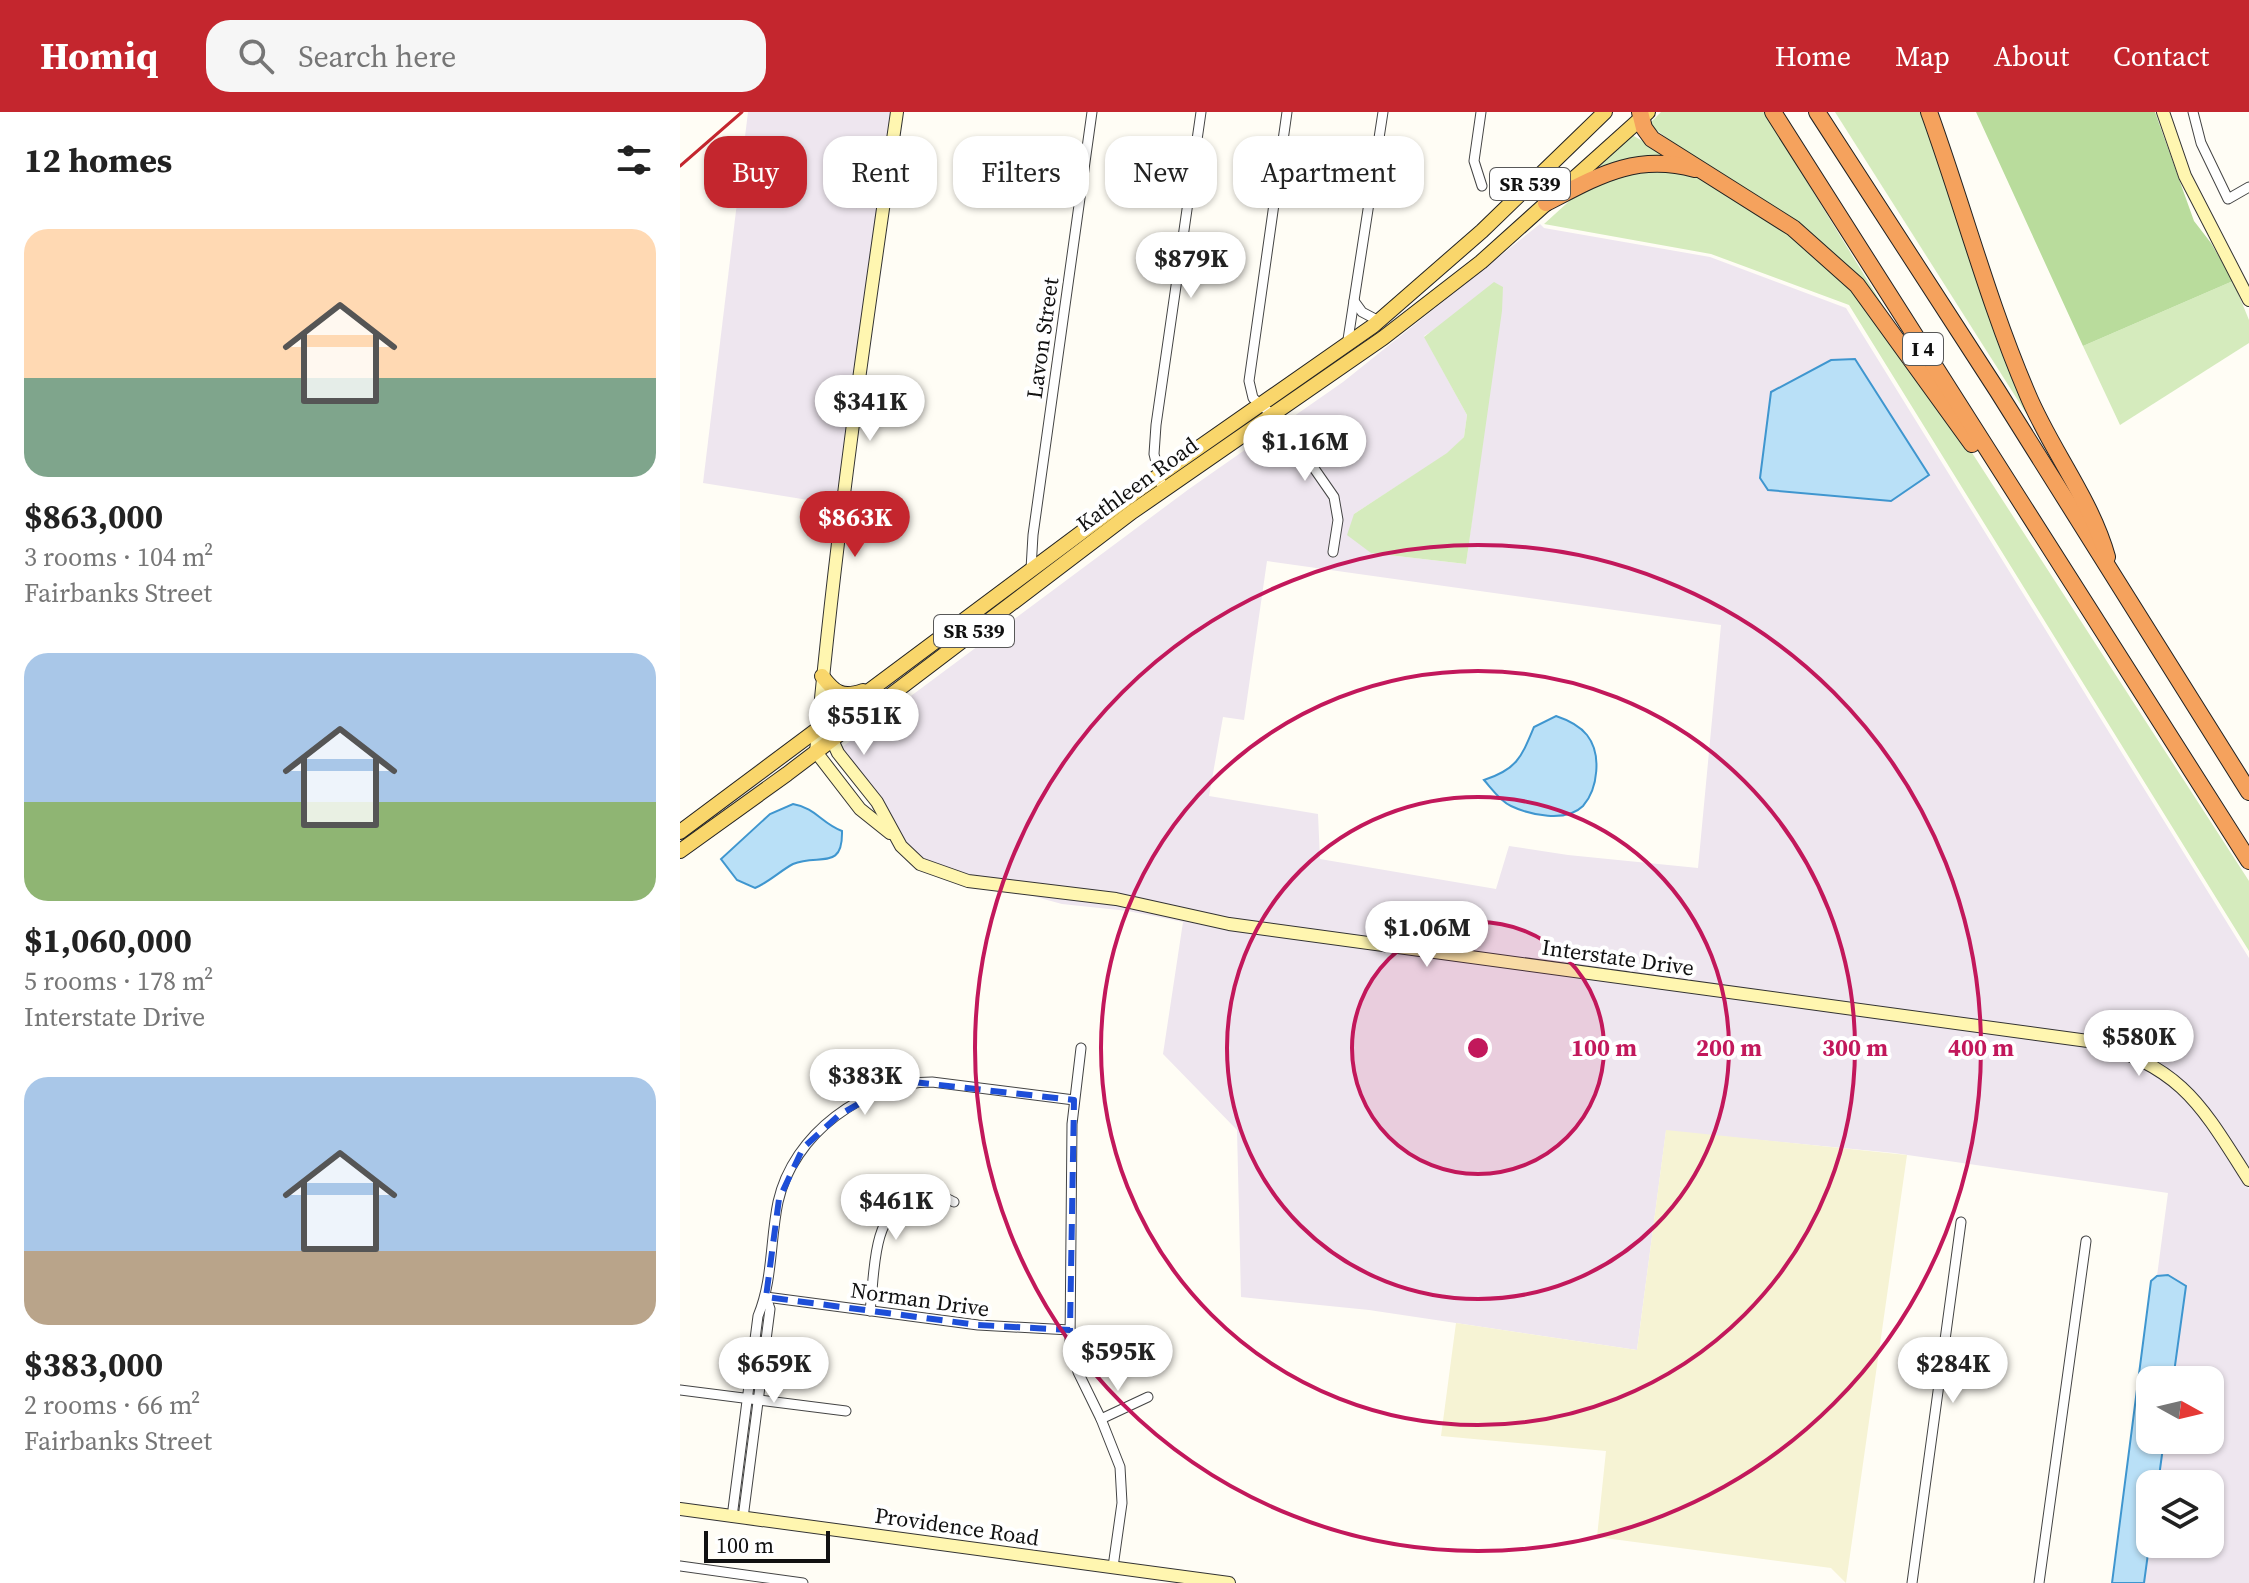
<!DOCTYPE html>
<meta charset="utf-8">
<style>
body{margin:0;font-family:"Source Serif 4",serif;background:#f6f6f6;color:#222;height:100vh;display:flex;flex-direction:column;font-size:30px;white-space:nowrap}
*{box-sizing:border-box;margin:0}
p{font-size:26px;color:#767676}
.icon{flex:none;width:44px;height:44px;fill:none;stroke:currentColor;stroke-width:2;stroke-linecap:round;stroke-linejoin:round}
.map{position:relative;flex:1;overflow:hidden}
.details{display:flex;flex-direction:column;background:#fff;width:680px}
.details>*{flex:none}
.banner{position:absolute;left:24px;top:24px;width:760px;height:72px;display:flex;gap:16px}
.needle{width:52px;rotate:98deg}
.tools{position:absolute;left:1456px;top:1254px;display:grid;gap:16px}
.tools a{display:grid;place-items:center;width:88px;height:88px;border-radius:16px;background:#fff;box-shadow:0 2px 6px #0004;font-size:40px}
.scale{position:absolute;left:24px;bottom:20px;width:126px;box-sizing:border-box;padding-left:8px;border:4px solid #111;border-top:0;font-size:22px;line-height:28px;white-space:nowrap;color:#111;-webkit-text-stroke:6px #fff;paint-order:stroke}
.price{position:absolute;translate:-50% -68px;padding:0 18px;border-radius:28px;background:#fff;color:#222;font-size:26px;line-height:52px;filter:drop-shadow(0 2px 4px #0008)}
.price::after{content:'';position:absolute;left:50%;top:48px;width:24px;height:18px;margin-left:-12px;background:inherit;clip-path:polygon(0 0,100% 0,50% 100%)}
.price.on{background:#c4262e;color:#fff}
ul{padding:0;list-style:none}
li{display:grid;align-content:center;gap:16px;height:424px;padding:0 24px}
li span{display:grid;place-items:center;height:248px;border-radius:24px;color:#555}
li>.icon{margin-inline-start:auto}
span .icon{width:144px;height:144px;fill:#fffc;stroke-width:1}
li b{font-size:34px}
h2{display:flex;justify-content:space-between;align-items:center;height:96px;padding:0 24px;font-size:34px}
.tag{padding:0 28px;border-radius:24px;background:#fff;box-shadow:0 2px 6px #0004;font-size:28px;line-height:72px}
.tag.on{background:#c4262e;color:#fff}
header{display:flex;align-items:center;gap:48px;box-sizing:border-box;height:112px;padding:0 40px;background:#c4262e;color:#fff}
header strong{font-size:38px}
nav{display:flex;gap:44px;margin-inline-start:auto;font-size:28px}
.search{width:560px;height:72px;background:#f6f6f6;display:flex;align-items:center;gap:20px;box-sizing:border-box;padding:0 28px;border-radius:24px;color:#767676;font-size:30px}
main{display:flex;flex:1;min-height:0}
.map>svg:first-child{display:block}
</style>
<header>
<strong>Homiq</strong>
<div class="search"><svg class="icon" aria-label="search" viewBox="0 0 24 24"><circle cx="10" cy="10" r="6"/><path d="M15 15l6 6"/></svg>Search here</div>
<nav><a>Home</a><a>Map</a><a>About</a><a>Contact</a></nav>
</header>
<main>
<section class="details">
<h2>12 homes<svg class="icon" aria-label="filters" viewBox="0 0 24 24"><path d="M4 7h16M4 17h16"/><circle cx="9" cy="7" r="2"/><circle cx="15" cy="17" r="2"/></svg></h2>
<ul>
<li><span style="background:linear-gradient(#ffd9b3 60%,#7fa58c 0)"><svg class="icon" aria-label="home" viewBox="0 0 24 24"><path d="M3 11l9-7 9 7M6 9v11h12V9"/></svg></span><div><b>$863,000</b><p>3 rooms · 104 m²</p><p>Fairbanks Street</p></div></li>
<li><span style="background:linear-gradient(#a9c7e8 60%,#8fb573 0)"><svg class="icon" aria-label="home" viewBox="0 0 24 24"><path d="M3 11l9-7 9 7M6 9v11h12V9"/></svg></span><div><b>$1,060,000</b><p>5 rooms · 178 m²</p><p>Interstate Drive</p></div></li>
<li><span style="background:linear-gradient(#a9c7e8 70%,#b9a48a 0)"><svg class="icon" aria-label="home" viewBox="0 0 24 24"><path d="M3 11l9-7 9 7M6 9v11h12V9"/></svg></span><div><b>$383,000</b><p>2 rooms · 66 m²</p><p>Fairbanks Street</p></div></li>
</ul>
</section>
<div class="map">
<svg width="1569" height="1471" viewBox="0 0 1569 1471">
<rect width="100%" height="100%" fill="#fffdf5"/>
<!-- industrial -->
<g fill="#eee6ef" fill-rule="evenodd">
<path d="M68,0h144l-53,393 -136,-22z"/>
<path d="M860,112l4,4 166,29 136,51 403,650v214l-40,-63 -14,-17 -37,-29 -44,-20 -885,-123 -260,-43 -46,-16 -18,-17 -64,-96 348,-259 90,-63 51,73 3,21 -5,35 9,2 6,-37 -4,-24 -33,-50 -19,-25 56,-39zM823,175l-37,277 -95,-11 -17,-39 94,-61 16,-16 3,-22 -43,-79zM587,449l454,64 -23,243 -130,-13 -59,-9 -13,43 -176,-30 -2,-45 -109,-18 14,-79 21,3z"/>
<path d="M330,778l106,14 971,141 66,25 48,43 48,76v394h-105l6,-44v5h60v-60h-52l6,-44h46v-60h-37l13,-93 -18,-12 -11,1 11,-83 -274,-40 -228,-22 -29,219 -268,-40 -128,-13 -4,-167 -74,-76 20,-132 -55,-11 -66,-7z"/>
</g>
<!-- farmland -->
<path fill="#f6f3d4" d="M986,1018l241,25 -61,428 -15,-15 -234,-31 9,-86 -165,-15 15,-113 181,27z"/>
<!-- green -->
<g fill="#d5ebbd">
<path d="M981,0h103l131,213 -29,-35 -211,-161 -5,-6z"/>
<path d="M1155,0h91l103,303 -3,-2z"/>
<path d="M952,23l39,22 -41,2 -31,8z"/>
<path d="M959,55l60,8 65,39 98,82 92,129 295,456v70l-400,-646 -138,-51 -167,-30 33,-30z"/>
<path d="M1553,169l16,39v23l-129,82 -37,-79z"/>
<path d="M814,170l9,5 -1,24 -36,253 -95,-11 -24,-18 7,-21 93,-61 17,-16 3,-22 -43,-78z"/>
</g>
<!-- forest -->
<path fill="#b9dc9c" d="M1296,0h179l39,109 17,22 22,38 -150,65z"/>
<!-- water -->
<g fill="#b9e0f7" stroke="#3f96cf" stroke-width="2">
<path d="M1175,247l74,116 -38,26 -123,-11 -8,-12 11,-86 60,-32z"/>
<path d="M876,604c12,4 23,9 31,19 15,19 11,54 -4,71 -17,17 -53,9 -72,0 -11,-5 -19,-17 -27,-26 33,-11 37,-22 50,-53z"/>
<path d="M113,692c23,4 28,19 49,27 1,41 -24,22 -49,33 -13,7 -24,18 -38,24l-18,-8 -16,-21 49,-45z"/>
<path d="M1488,1163l18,11 -13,94h-23v60h14l-6,44h-8v55l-6,44h-32l39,-302 6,-5z"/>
</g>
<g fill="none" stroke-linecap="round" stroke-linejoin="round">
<!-- street casing -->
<g stroke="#444" stroke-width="11">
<g id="street">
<path d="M607,0l-38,269 4,17 31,27 50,72 4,23 -5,32"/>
<path d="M801,0l-7,49 8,25"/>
<path d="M1513,0l8,31 27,56 21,-12"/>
<path d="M674,189l8,11 17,9"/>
<path d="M667,234l36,-234"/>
<path d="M483,379l-9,-37 2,-29 45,-313"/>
<path d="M351,457l2,-34 59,-423"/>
<path d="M401,936l-9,76 -2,219 8,29 23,47 19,48 2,36 -9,64"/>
<path d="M166,965l16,22"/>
<path d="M86,1185l212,28 92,5"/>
<path d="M190,1199c5,-39 1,-91 38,-114 7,-4 15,-8 23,-6 8,2 16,8 23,11"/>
<path d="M0,1278l166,21"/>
<path d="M421,1307l47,-22"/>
<path d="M52,1405l26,-201c15,-36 12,-76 20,-114 15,-68 86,-120 154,-120l142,18"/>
<path d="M63,1406l27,-209 -4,-12"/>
<path d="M0,1454l123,17"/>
<path d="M1232,1471l49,-361"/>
<path d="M1359,1471l47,-342"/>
</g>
</g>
<!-- secondary casing -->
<g stroke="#333" stroke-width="14">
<g id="secondary">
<path d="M1483,0l22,64 64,124"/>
<path d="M138,617l14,11 6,13 39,49 24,44 19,18 48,17 148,18 113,25 859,117c94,26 112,62 161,139"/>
<path d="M210,721l-30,-24 -44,-57c19,-214 50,-427 81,-640"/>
<path d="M0,1397l549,74"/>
</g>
</g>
<!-- primary casing -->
<g stroke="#222" stroke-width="16">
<g id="primary">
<path d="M142,564c13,17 20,22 41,15"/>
<path d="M0,720l461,-344 232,-162 109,-95 123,-119"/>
<path d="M0,739l107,-77 345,-262 251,-174 98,-76 167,-150"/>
</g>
</g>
<!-- highway casing -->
<g stroke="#222" stroke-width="18">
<g id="highway">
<path d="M960,0l4,16 8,11 141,89 64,57 115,159"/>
<path d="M1093,0l476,749"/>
<path d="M1137,0l180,278 252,402"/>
<path d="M1249,0c34,94 59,190 98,281 23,56 64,106 80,164"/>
<path d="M866,91c52,-27 89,-50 149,-34"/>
</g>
</g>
<!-- street -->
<use href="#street" stroke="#fff" stroke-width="9"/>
<!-- secondary -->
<use href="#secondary" stroke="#fff6b0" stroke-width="12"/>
<!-- primary -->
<use href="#primary" stroke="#f9d66b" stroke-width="14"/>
<!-- highway -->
<use href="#highway" stroke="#f5a25d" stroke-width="16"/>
<!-- rail -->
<path stroke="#c4262e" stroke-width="3" d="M0,54l62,-54"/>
</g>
<!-- marked area -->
<path fill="none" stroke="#1d4ed8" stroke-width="6" stroke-dasharray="16 10" stroke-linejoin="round" d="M233,970l161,18 -4,230 -92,-5 -212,-28 13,-98 24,-51 36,-33 45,-26z"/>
<!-- distance rings -->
<circle cx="798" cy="936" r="126" fill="#c2185b" fill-opacity=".12"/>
<g fill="none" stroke="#c2185b" stroke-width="4">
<circle cx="798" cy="936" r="126"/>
<circle cx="798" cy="936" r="251"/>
<circle cx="798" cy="936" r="377"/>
<circle cx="798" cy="936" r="503"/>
</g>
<g text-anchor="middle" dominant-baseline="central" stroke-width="8" stroke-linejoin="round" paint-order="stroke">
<!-- shield labels -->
<g fill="#fff" stroke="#585858" stroke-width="2">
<rect x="810" y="56" width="80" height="32" rx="6"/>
<rect x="1223" y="221" width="40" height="32" rx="6"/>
<rect x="254" y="503" width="80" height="32" rx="6"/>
</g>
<g font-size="20" font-weight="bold" fill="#111">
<text x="850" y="72">SR 539</text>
<text x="1243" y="237">I 4</text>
<text x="294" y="519">SR 539</text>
</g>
<!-- street labels -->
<g font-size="22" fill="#111" stroke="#fff">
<text transform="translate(362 226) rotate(-82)">Lavon Street</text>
<text transform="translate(457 372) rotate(-36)">Kathleen Road</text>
<text transform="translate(938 845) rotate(8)">Interstate Drive</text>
<text transform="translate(240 1187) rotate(8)">Norman Drive</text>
<text transform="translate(277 1414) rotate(8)">Providence Road</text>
</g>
</g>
<circle cx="798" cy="936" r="12" fill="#c2185b" stroke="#fff" stroke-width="4"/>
<g font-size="24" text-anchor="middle" font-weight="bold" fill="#c2185b" stroke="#fff" stroke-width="8" stroke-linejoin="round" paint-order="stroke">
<text x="924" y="944">100 m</text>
<text x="1049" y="944">200 m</text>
<text x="1175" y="944">300 m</text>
<text x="1301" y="944">400 m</text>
</g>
</svg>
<div class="tools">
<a><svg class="needle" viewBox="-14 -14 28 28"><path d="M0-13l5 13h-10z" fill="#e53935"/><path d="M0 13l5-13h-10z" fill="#767676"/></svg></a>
<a><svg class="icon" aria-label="layers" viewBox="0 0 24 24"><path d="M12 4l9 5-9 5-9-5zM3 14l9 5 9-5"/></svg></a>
</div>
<div class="scale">100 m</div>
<b class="price" style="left:511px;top:188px">$879K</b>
<b class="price" style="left:190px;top:331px">$341K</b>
<b class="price" style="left:625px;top:371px">$1.16M</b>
<b class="price on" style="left:175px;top:447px">$863K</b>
<b class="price" style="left:184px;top:645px">$551K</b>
<b class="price" style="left:747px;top:857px">$1.06M</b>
<b class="price" style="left:1459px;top:966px">$580K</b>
<b class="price" style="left:185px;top:1005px">$383K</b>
<b class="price" style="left:216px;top:1130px">$461K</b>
<b class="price" style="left:438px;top:1281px">$595K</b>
<b class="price" style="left:94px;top:1293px">$659K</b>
<b class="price" style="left:1273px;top:1293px">$284K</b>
<div class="banner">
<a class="tag on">Buy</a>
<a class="tag">Rent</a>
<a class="tag">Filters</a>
<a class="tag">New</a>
<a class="tag">Apartment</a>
</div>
</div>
</main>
